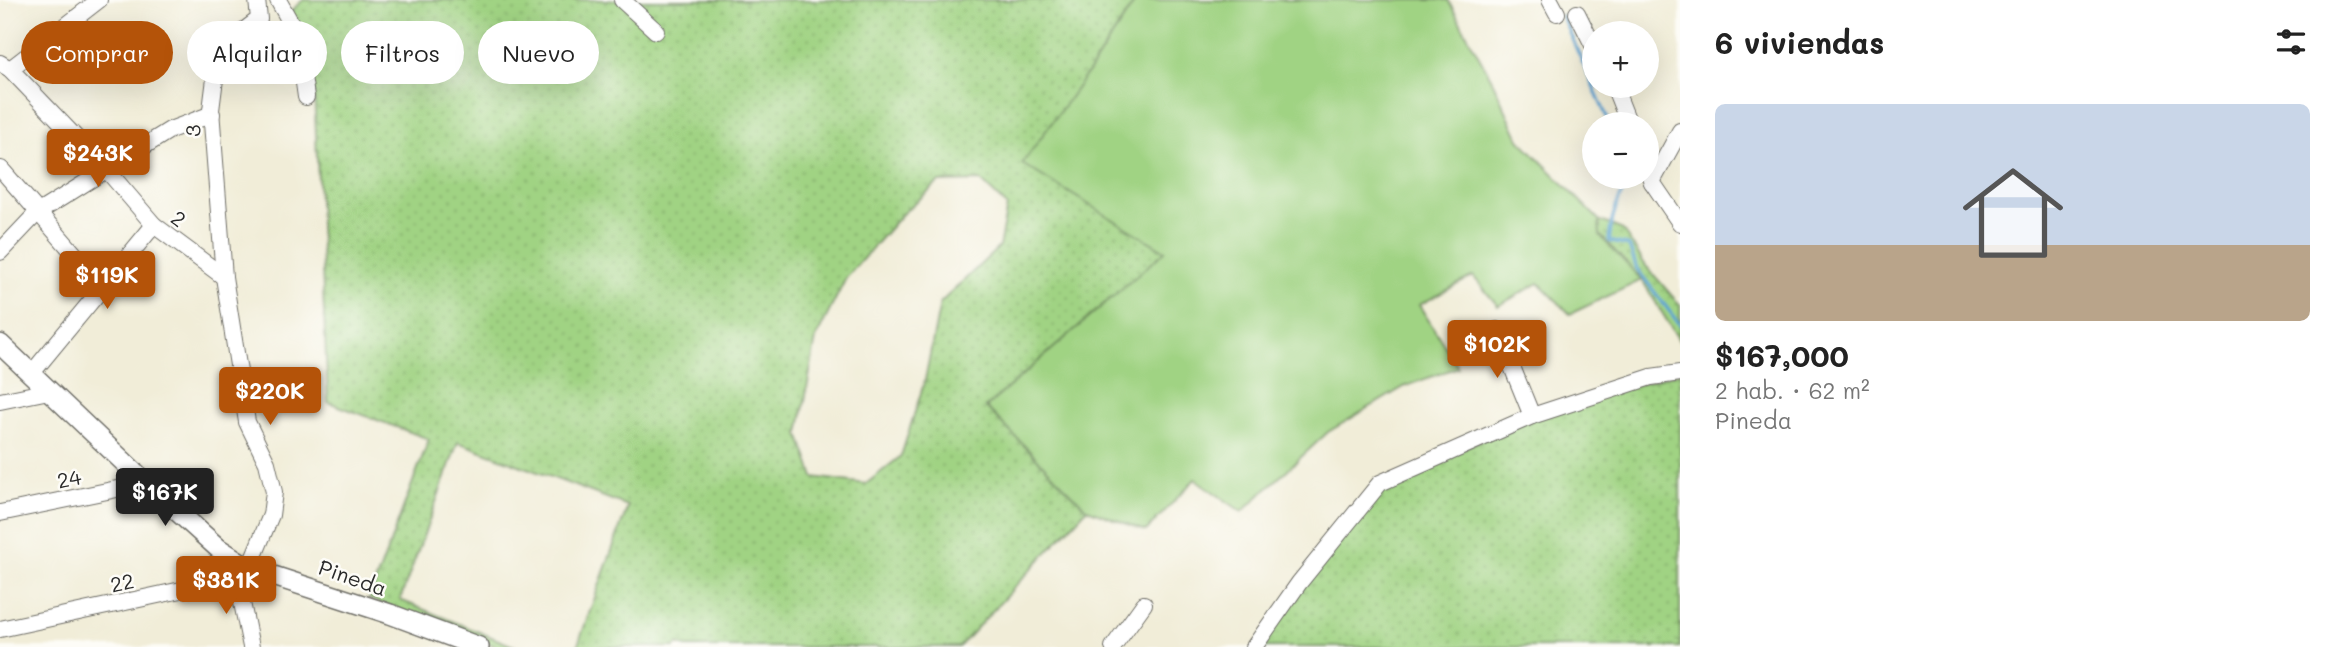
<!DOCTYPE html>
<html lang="es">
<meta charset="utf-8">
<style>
body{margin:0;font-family:Mali,sans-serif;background:#f6f6f6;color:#222;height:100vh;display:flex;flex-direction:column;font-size:26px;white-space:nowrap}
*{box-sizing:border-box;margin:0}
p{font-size:23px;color:#767676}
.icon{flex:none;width:38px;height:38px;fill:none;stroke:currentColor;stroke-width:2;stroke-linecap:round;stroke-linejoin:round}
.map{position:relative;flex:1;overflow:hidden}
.side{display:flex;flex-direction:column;background:#fff;width:665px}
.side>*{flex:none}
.guide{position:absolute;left:21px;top:21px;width:665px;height:63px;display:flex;gap:14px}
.buttons{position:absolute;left:1582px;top:21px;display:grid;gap:14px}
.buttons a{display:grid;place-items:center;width:77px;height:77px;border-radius:50%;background:#fff;box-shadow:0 7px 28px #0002;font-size:35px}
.price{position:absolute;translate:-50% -60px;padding:0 16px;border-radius:7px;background:#b45309;color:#fff;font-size:23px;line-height:46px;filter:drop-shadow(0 2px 4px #0008)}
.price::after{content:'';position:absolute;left:50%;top:42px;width:21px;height:16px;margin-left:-10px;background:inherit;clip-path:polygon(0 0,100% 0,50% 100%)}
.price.active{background:#222;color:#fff}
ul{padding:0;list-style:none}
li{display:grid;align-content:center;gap:14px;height:371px;padding:0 35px}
li span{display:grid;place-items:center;height:217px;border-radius:10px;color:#555}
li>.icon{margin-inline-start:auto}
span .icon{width:126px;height:126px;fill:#fffc;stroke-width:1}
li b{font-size:30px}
h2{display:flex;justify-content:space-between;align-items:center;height:84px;padding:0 35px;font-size:30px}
.chip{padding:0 24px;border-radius:32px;background:#fff;box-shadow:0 7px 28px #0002;font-size:24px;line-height:63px}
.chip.active{background:#b45309;color:#fff}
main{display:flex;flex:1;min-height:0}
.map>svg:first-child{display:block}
</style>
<main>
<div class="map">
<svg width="1680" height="647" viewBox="0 0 1680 647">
<defs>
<pattern id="grass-dots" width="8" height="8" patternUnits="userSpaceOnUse" patternTransform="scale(1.75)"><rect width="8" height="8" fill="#a0d383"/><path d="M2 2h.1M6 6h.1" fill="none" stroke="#8ab571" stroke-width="1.8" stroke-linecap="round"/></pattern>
</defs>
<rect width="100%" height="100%" fill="#fdfcf7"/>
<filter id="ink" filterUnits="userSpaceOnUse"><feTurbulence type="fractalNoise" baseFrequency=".0143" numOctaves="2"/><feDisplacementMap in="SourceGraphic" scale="14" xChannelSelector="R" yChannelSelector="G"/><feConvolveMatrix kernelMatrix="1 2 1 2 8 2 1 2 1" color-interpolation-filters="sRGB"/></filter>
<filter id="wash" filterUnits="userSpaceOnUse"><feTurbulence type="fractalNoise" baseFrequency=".00686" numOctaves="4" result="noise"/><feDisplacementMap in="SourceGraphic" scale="28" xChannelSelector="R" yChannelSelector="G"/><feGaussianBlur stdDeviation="1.57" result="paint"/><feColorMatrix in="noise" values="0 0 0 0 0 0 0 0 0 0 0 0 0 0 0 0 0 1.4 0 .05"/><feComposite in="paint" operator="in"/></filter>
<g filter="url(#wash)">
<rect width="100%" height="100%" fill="#f1edd8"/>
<!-- grass -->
<g fill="url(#grass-dots)" stroke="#667f57" stroke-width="2" fill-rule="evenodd">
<path d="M303,0h833l-42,64 72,187 -180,156 101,102 -128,138h-273l-8,-3 -3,3h-98l51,-141 -170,-64 -58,158 116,47h-18l-129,-48 60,-160 -101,-37 -14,-311 -23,-80zM981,181l26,25 -8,41 -59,56 -15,77 -24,76 -35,28 -52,-7 -15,-43 17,-96 30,-60 56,-64 37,-32z"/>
<path d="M1599,220l24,10 23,36 34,39v37l-38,-62 -42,-45z"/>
<path d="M1680,372v275h-422l120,-159 154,-72z"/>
</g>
<!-- green -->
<path fill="#a0d383" stroke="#667f57" stroke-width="2" d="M1136,0h312l43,78 28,61 80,81 1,16 42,44 -72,34 -31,-31 -41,23 -25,-30 -54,29 39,62 -54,20 -76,45 -86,80 -47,-33 -49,52 -59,-22 -101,-102 179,-156 -143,-87 72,-100z"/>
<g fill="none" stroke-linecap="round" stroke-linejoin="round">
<!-- stream -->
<g stroke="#5ba3d2" stroke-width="3.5">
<path d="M1562,16l48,108"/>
<path d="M1633,177c-16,21 -21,37 -24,64l20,5 8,23 43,56"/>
</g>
</g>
</g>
<g filter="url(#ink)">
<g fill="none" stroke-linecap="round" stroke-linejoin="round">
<!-- minor casing -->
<g stroke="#706f68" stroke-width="18">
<g id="minor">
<path d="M278,0l19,34 9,63"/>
<path d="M622,0l34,31"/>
<path d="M1550,0l7,13"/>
<path d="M1577,13l17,34"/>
<path d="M0,63l10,6 96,100 48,56 70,52"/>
<path d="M10,69l89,-69"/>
<path d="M1614,86l15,38"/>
<path d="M1647,168l5,14 28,41"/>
<path d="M1,169l102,118"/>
<path d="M1652,182l28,-51"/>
<path d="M0,252l37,-39 133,-83 42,-16"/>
<path d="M1497,330l35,86"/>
<path d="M32,373l122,-148"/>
<path d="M0,401l49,-10"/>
<path d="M0,513l146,-30"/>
<path d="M237,578l14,69"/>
<path d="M0,629l237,-51 12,-10 22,-53 3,-23 -7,-29 -20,-41 -23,-145 -13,-167 6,-47 8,-18 34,-26 -2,-19"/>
<path d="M1113,647l31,-43"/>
<path d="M1254,647l45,-64 81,-100 152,-67 119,-39 29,-4"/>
</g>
</g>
<!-- tertiary casing -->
<g stroke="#706f68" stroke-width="22">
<path id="tertiary" d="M0,344l146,139 72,65 31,20 141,46 89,33"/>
</g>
<!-- minor -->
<use href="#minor" stroke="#fff" stroke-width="16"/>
<!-- tertiary -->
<use href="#tertiary" stroke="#fff" stroke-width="19"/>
</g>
</g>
<g text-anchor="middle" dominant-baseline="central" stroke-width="5" stroke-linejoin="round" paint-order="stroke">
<!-- street labels -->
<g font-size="21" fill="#2b2b2b" stroke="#fdfcf7">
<text transform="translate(192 131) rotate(-94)">3</text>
<text transform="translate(179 218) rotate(37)">2</text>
<text transform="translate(69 478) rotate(-12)">24</text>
<text transform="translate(353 577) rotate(19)">Pineda</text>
<text transform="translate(122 582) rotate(-12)">22</text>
</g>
</g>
</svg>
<div class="buttons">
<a>+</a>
<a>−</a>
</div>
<b class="price" style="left:98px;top:189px">$243K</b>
<b class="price" style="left:107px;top:311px">$119K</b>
<b class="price" style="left:1497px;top:380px">$102K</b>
<b class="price" style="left:270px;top:427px">$220K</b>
<b class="price active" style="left:165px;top:528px">$167K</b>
<b class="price" style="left:226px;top:616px">$381K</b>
<div class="guide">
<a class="chip active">Comprar</a>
<a class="chip">Alquilar</a>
<a class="chip">Filtros</a>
<a class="chip">Nuevo</a>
</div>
</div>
<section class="side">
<h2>6 viviendas<svg class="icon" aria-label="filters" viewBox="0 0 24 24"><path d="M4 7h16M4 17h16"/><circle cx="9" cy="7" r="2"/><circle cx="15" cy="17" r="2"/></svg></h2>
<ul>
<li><span style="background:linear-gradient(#c9d6e8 65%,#b9a48a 0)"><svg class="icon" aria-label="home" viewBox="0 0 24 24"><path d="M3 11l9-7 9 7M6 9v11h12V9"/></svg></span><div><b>$167,000</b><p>2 hab. · 62 m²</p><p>Pineda</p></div></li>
</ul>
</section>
</main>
